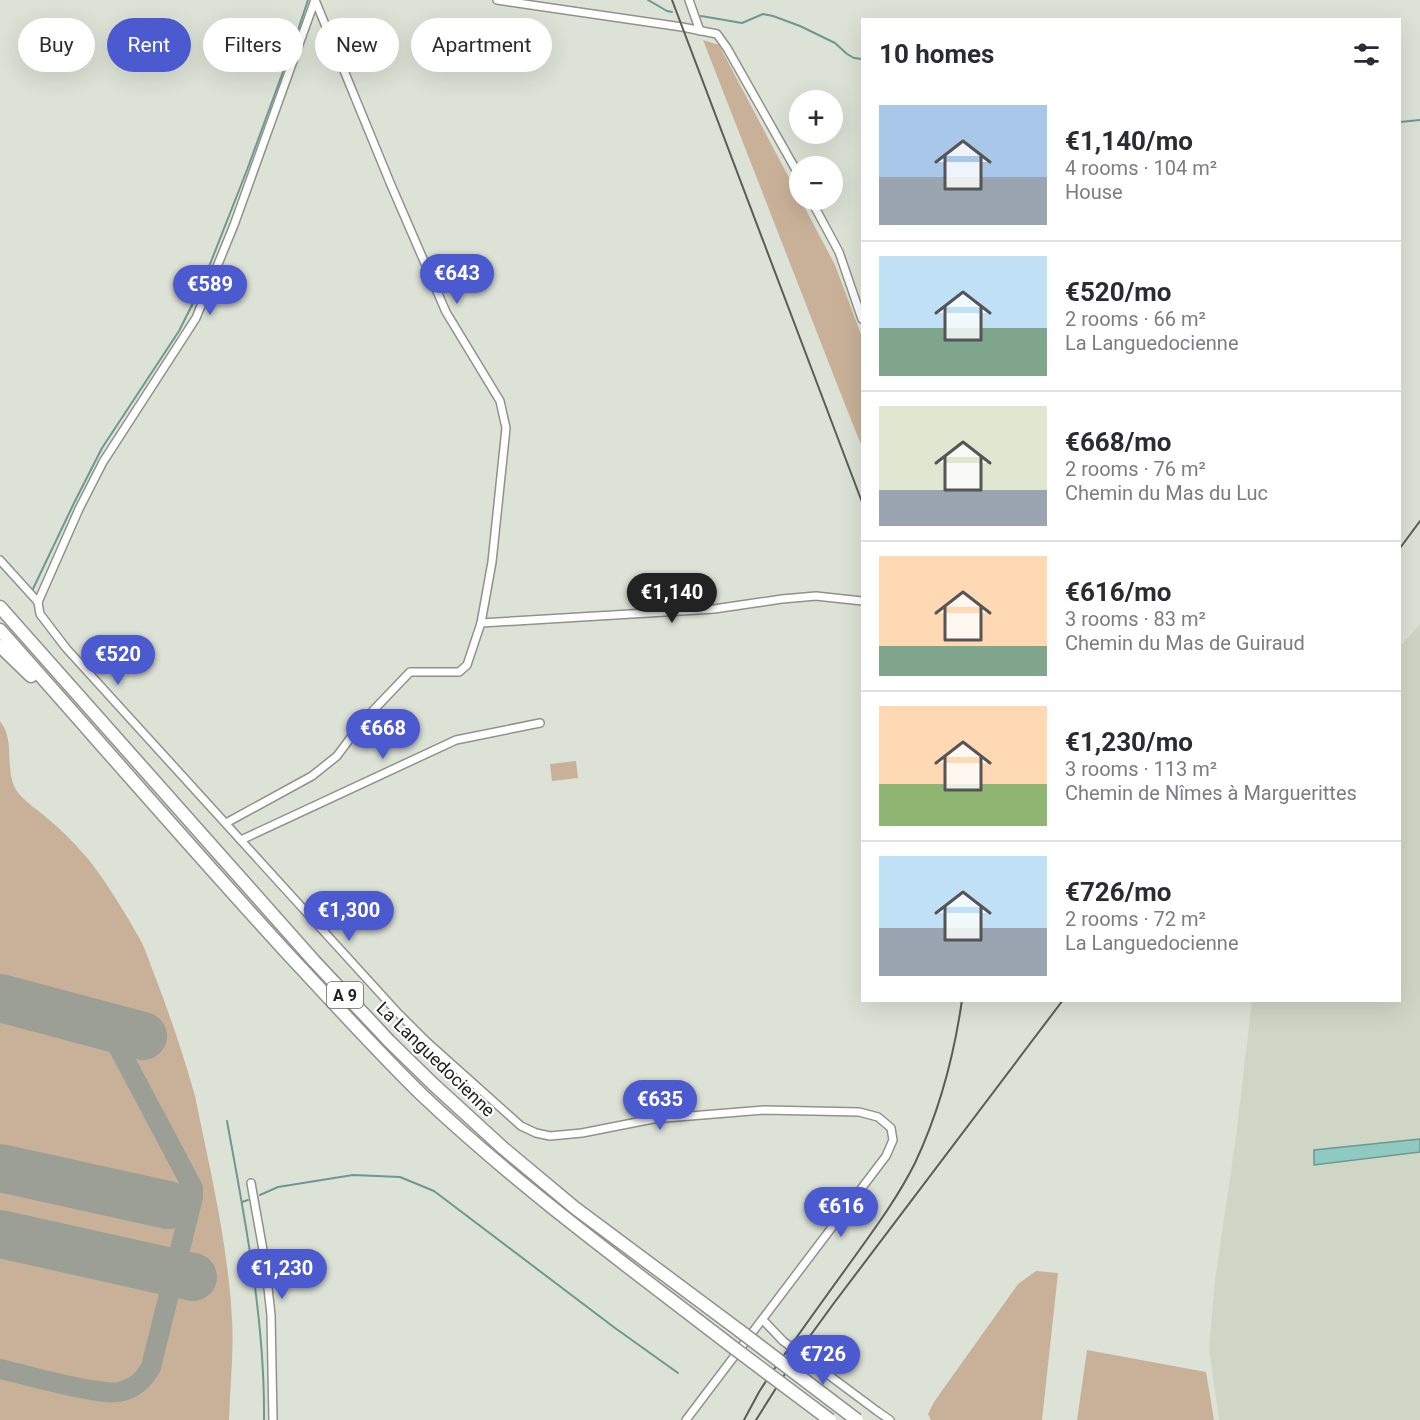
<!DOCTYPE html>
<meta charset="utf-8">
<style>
body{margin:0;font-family:Roboto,sans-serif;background:#f2f2f3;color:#2b2b33;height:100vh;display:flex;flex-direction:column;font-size:22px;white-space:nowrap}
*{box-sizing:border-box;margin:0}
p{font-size:20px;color:#7c7c81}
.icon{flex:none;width:33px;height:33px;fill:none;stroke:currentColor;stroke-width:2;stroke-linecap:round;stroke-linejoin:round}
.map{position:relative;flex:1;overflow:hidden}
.panel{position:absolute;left:861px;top:18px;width:540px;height:984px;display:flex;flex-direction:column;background:#fff;border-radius:0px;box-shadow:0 6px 24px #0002}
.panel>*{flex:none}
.hud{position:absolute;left:18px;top:18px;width:570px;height:54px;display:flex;gap:12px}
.controls{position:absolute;left:789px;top:90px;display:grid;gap:12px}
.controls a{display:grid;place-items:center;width:54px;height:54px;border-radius:50%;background:#fff;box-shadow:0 6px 24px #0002;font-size:30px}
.price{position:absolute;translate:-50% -51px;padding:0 14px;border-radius:21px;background:#4c5ad0;color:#fff;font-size:20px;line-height:39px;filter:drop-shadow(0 2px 3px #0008)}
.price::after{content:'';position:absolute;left:50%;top:36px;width:18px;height:14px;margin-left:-9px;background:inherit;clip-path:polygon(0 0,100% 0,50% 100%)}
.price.selected{background:#222;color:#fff}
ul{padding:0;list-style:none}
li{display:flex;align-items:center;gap:18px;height:150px;padding:0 18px}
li+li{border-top:2px solid #e1e1e2}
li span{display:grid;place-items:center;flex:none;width:168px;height:120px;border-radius:0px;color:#555}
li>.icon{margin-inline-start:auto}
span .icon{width:72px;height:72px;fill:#fffc;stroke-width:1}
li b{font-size:26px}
h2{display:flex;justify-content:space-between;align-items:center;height:72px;padding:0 18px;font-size:26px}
.tag{padding:0 21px;border-radius:27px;background:#fff;box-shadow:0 6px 24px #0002;font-size:21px;line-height:54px}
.tag.selected{background:#4c5ad0;color:#fff}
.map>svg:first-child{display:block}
</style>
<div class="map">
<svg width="1420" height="1420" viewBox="0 0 1420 1420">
<rect width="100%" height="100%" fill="#dde2d6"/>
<!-- built -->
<path fill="#cfd6c5" d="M1420,624v796h-201l-10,-72 6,-68 21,-143 16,-136 148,-1v-353z"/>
<!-- green -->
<g fill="#c9b199">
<path d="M703,40l16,5 116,220 27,72v110l-18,-45z"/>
<path d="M0,721c17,21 2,52 19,73 8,9 19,16 28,24 16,13 29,27 42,42 18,23 38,56 52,81 6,12 10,26 15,38 15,39 28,78 39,117 15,74 33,148 37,223 2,33 -2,68 -3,101h-229z"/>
<path d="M576,761l2,17 -26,3 -2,-17z"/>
<path d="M1036,1271l22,2 -16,147h-111l-3,-6 6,-12 84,-118z"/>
<path d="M1087,1350l119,22 8,48h-137z"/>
</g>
<!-- water -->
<path fill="#8ecac1" stroke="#6e9890" stroke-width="1.5" d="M1420,1139v13l-106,13v-15z"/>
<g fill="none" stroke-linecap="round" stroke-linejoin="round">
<!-- stream -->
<g stroke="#6e9890" stroke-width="2">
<path d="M648,0l19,11 5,1"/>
<path d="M701,16l41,7 21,-9 10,2 27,10 35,17 12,11 7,4 8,1"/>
<path d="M1400,122l20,-2"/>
<path d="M32,591l42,-88 28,-55 77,-117 22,-44 46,-117 48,-131 13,-39"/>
<path d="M227,1121c18,99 38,198 37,299"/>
<path d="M260,1195l18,-8 75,-12 47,2 34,14 181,137 63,45"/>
<path d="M242,1202l6,-2"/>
</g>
<!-- taxiway -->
<g stroke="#9c9f96" stroke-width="20">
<path d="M168,1205l21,5"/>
<path d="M0,1369c30,7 61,16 91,21 9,1 19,4 28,2 15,-3 25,-12 32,-25l42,-170v-9l-86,-162"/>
</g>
<!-- runway -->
<g stroke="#9c9f96" stroke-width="48">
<path d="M0,998l143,38"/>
<path d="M0,1168l168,37"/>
<path d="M0,1234l193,43"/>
</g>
<!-- street casing -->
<g stroke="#8f9389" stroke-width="10">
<g id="street">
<path d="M497,0l185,27 35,7 10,14 73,129"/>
<path d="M689,0l11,31"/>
<path d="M811,200l28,52 23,67"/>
<path d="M0,560l38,42 2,12 26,34 332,365 28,28 95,85 15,7 14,3 32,-3 71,-14 112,-9 94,2 19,5 13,11 2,12 -7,16 -200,264"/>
<path d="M38,602l41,-93 24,-47 93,-144 38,-93 81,-225"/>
<path d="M481,623l233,-14 68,-10 34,-3 46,5"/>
<path d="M226,823l86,-47 25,-20 26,-35 47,-49h49l8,-7 14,-42 11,-61 14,-134 -6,-27 -54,-89 -55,-127 -76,-185"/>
<path d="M241,840l215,-100 84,-17"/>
<path d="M251,1183l14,78 6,54 2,105"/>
<path d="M763,1320l20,21"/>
<path d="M877,1411l13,9"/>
</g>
</g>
<!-- highway casing -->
<g stroke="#8f9389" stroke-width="15">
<g id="highway">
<path d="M0,607l314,354 75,80 44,43 70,64 72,60 165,123"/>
<path d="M0,630c96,108 190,217 287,323 45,48 88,96 135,142 96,91 203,169 308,250"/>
<path d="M0,646l31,30"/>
</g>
</g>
<!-- street -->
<use href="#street" stroke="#fff" stroke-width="7"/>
<!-- highway -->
<use href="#highway" stroke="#fff" stroke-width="12"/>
<!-- rail -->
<g stroke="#5a5c56" stroke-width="2">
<path d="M672,0l190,502"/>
<path d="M1400,548l20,-27"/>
<path d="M744,1420l15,-28 9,-14c25,-36 51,-72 77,-108 25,-35 51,-69 70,-107 24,-51 39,-107 47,-163"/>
<path d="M756,1420l46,-73 32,-44 229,-303"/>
</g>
<!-- street-bridge casing -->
<g stroke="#8f9389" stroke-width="10" stroke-linecap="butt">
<path id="street-bridge" d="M783,1341l94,70"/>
</g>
<!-- highway-bridge casing -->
<g stroke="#8f9389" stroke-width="15" stroke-linecap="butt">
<g id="highway-bridge">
<path d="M740,1331l117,89"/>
<path d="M730,1345l100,75"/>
</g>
</g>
<!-- street-bridge -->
<use href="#street-bridge" stroke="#fff" stroke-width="7"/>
<!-- highway-bridge -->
<use href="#highway-bridge" stroke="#fff" stroke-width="12"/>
</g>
<g text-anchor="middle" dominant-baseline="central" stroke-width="4.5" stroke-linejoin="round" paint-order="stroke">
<!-- shield labels -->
<rect fill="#fff" stroke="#646562" stroke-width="1.5" x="327" y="982" width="36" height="26" rx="4.5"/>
<g font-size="16" font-weight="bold" fill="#22231f">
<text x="345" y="995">A 9</text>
</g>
<!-- street labels -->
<g font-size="18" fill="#22231f" stroke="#fff">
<text transform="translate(436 1059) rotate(44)">La Languedocienne</text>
</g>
</g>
</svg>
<div class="controls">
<a>+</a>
<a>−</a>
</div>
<b class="price" style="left:457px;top:305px">€643</b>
<b class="price" style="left:210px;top:316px">€589</b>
<b class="price selected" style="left:672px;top:624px">€1,140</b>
<b class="price" style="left:118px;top:686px">€520</b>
<b class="price" style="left:383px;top:760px">€668</b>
<b class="price" style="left:349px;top:942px">€1,300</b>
<b class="price" style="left:660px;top:1131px">€635</b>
<b class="price" style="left:841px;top:1238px">€616</b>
<b class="price" style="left:282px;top:1300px">€1,230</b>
<b class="price" style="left:823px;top:1386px">€726</b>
<div class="hud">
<a class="tag">Buy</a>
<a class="tag selected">Rent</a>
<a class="tag">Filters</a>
<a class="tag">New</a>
<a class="tag">Apartment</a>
</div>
<section class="panel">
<h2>10 homes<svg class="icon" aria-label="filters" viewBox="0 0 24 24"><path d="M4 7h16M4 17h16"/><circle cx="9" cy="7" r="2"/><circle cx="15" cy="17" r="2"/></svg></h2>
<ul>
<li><span style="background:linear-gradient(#a9c7e8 60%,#9aa5b1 0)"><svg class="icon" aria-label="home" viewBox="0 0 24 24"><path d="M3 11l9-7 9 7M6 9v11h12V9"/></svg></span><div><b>€1,140/mo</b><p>4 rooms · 104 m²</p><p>House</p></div></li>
<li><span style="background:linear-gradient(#bfe0f5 60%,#7fa58c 0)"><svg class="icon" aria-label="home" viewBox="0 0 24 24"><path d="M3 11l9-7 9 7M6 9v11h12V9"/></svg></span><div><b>€520/mo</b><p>2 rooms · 66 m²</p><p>La Languedocienne</p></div></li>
<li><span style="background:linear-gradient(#dfe7d0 70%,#9aa5b1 0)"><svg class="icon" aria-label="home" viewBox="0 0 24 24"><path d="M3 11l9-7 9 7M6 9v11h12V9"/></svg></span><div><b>€668/mo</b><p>2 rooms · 76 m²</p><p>Chemin du Mas du Luc</p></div></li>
<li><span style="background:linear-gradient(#ffd9b3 75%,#7fa58c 0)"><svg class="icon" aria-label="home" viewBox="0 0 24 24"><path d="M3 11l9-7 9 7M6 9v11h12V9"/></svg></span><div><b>€616/mo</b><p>3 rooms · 83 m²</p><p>Chemin du Mas de Guiraud</p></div></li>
<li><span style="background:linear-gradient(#ffd9b3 65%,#8fb573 0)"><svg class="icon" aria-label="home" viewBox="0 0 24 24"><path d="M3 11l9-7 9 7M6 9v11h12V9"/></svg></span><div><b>€1,230/mo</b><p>3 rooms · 113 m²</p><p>Chemin de Nîmes à Marguerittes</p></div></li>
<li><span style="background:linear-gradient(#bfe0f5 60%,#9aa5b1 0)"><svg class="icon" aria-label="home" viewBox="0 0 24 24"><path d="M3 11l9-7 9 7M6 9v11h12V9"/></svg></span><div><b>€726/mo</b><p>2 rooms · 72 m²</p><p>La Languedocienne</p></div></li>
</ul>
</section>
</div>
